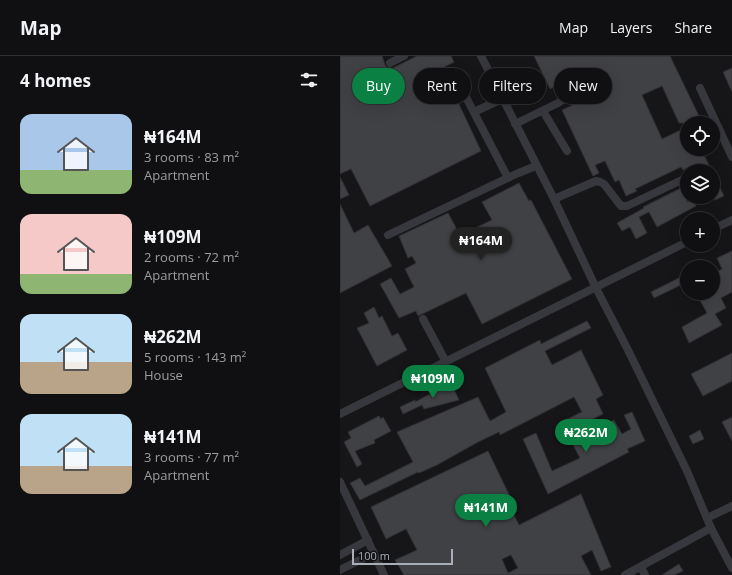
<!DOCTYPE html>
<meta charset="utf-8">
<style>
body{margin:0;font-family:"Open Sans",sans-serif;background:#1e1e20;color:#f1f3f6;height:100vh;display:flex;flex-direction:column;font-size:15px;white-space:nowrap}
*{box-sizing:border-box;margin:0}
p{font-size:13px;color:#9c9d9f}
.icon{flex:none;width:22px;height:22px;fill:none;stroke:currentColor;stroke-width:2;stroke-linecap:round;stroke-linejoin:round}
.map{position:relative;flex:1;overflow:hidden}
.sheet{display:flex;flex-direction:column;background:#101012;width:340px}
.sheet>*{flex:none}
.banner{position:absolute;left:12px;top:12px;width:320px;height:36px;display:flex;gap:8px}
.controls{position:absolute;left:340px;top:60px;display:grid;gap:8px}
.controls a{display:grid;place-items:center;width:40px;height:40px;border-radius:50%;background:#101012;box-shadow:0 4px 16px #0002,0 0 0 1px #303032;font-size:20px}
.scale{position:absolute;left:12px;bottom:10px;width:101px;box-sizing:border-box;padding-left:4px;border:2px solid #a8adb8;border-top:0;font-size:11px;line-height:14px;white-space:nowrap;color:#a8adb8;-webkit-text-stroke:3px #111113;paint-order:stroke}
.price{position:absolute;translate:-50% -34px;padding:0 9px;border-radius:14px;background:#0b8043;color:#fff;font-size:13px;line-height:26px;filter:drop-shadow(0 1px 2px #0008)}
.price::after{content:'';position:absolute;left:50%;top:24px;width:12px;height:9px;margin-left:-6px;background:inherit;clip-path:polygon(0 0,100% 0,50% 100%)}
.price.on{background:#222;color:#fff}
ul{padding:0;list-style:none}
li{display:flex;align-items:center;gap:12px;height:100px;padding:0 20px}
li span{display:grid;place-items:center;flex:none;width:112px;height:80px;border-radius:12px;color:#555}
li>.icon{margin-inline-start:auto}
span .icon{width:48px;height:48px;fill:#fffc;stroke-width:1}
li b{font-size:17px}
h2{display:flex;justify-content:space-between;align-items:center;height:48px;padding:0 20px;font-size:17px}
.chip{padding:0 14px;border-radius:18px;background:#101012;box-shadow:0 4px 16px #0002,0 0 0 1px #303032;font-size:14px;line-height:36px}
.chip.on{background:#0b8043;color:#fff}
header{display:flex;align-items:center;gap:24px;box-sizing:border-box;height:56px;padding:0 20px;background:#101012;border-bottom:1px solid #303032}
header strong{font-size:19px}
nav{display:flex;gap:22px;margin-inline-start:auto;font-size:14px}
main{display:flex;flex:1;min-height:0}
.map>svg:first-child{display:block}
</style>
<header>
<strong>Map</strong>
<nav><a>Map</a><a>Layers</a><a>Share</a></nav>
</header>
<main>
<section class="sheet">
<h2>4 homes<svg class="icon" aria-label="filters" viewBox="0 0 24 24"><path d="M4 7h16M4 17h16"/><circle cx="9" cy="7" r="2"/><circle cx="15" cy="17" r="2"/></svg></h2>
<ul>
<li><span style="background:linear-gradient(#a9c7e8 70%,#8fb573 0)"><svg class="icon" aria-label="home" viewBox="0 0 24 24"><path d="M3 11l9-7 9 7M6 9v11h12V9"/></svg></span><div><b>₦164M</b><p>3 rooms · 83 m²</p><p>Apartment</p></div></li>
<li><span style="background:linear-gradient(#f6c9c9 75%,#8fb573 0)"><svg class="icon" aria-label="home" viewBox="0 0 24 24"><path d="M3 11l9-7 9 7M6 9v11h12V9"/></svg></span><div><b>₦109M</b><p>2 rooms · 72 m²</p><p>Apartment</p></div></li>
<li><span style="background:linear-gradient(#bfe0f5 60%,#b9a48a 0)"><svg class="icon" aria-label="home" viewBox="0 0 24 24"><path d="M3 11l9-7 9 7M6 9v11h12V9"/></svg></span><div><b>₦262M</b><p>5 rooms · 143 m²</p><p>House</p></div></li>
<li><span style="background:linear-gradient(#bfe0f5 65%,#b9a48a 0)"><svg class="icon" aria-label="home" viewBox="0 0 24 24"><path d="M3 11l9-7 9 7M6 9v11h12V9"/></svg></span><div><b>₦141M</b><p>3 rooms · 77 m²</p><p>Apartment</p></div></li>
</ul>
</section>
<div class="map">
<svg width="392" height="519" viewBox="0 0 392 519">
<rect width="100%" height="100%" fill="#161618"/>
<!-- building -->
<g fill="#404145" stroke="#303034" fill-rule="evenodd">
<path d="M0,0h42l3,9 4,5 28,-14h34l3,6 -12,6 39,83 -111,55 -19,-37 -11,5z"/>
<path d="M194,0h136l29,60 -3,2 3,5h-20l-17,-37 -20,9 20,44 25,-12v22h14l11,22h-11l-4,-8 -14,7 -2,-3 -46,22 2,2 -11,5 -7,-16 -4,2 -10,-21 -10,4 4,8 -6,3 -31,-66 15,-7v-1l6,-4 -2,-6 12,-6 -8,-10 -19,9 -2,-3 -14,7z"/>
<path d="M392,12v24l-9,-20z"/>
<path d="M373,117l11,23 -9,4 -2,-4z"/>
<path d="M0,121l9,18 -9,4z"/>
<path d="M179,127l10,18 2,-1 41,79 -90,45 -16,-31 -48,23 -2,-5 -17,7 -19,-34 11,-6 9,16 14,-7 -9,-18 11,-6 -4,-7 -4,2 -9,-22 49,-23 12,22 32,-15 -10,-18z"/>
<path d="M347,129v17l5,-3 4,7 -39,21 -8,-15 -10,5 8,16 -11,6 -6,-12 -8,4 -5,-8 27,-15 -1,-1z"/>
<path d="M0,148l14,29 14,-8 24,41 -52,27z"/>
<path d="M392,195v41l-11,6 5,10 -11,6 7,11 -33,18 -7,-16 25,-14 -11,-20h17v-19l9,-5 -5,-11z"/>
<path d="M347,218v8l-33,16 -3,-6z"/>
<path d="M34,251l5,11 3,-2 10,20 6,-3 9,17 -30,16 -20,-38 12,-5 -5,-10z"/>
<path d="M247,265l4,7 -46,23 7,14 29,-15 22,45 -7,4 7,15 -37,18 -5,-10 21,-10 -8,-15 -74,38 -1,-3 -21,10 -41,23 -18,8 -1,-1 -58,28 -10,-17 10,-5 5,8 48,-24 -16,-30 81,-35 12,24 16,-9 -21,-44 55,-28 1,4z"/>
<path d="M392,297v28l-29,15 -12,-22z"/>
<path d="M111,327l8,17 -35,9 -2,-4 -19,9 -3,-7 15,-7v2z"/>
<path d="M292,356l13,29 -18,8 2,3 -81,42 -25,-55 13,-6 16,38 28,-13 -8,-15 42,-23 8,14 9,-5 -7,-14z"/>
<path d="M39,360l2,3 2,-2 8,14 -17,9 1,3 -20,8 7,13 -5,3 -13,-25 7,-4 -3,-6z"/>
<path d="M392,361v24l-10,-19z"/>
<path d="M360,374l4,9 -11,5 -4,-8z"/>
<path d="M148,395l29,60 -4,2 6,12 62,-31 30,73 -10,4 -9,-21 -11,6 10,19h-187l-9,-15 22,-10 -11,-21 -20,10 -15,-32zM171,499l7,13 -10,5 -6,-14z"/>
<path d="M339,508l4,7 -9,4h-12z"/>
</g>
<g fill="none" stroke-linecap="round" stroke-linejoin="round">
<!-- minor -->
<g stroke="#37383d" stroke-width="8">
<path d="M141,0l73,143 42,89 31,60 60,123 24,57 21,40"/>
<path d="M50,7l14,-7"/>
<path d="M114,18l54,104"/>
<path d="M360,32l32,69"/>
<path d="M203,55l24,40"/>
<path d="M134,56l28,-13"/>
<path d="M175,68l43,-21 18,-12"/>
<path d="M214,143l42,-18 4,1 4,2 17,22h6l59,-28"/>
<path d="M373,173l19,-9"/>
<path d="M48,179l128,-61 20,-8"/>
<path d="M83,263l23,43"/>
<path d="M0,358l347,-172"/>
<path d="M0,426l44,93"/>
<path d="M367,462l25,-12"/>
<path d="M0,499l28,-15"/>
<path d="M301,511l4,8"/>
<path d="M0,514l34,-17"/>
<path d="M285,519l86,-47"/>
</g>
</g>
</svg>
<div class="controls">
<a><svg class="icon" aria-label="locate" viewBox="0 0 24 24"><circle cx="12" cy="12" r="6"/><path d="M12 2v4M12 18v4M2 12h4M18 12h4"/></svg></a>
<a><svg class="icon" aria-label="layers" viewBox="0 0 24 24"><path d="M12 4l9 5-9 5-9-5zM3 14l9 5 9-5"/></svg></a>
<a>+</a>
<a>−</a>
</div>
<div class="scale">100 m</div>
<b class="price on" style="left:141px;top:205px">₦164M</b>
<b class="price" style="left:93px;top:343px">₦109M</b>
<b class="price" style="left:246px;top:397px">₦262M</b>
<b class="price" style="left:146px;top:472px">₦141M</b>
<div class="banner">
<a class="chip on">Buy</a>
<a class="chip">Rent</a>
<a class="chip">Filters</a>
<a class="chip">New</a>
</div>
</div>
</main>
